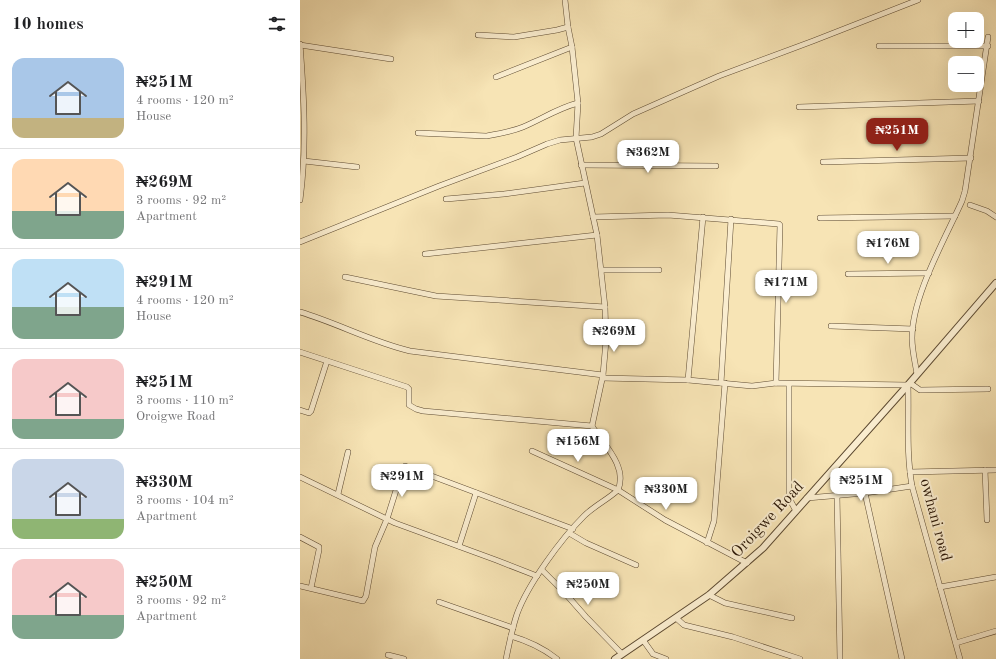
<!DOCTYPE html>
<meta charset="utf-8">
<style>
body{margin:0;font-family:"Old Standard TT",serif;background:#f6f6f6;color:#202124;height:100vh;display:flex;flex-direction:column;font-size:15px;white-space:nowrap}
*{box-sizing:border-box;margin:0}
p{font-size:13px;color:#757577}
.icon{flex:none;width:22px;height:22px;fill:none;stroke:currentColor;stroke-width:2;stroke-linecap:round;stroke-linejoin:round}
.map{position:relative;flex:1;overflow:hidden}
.panel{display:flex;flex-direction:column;background:#fff;width:300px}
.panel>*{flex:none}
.buttons{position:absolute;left:648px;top:12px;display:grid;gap:8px}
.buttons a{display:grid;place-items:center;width:36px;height:36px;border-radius:8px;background:#fff;box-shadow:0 4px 16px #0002;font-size:20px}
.price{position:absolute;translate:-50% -34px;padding:0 9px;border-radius:8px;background:#fff;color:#222;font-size:13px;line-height:26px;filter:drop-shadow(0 1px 2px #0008)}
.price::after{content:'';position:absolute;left:50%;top:24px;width:12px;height:9px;margin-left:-6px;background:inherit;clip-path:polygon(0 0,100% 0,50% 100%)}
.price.selected{background:#8f2418;color:#fff}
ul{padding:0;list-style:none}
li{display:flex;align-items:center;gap:12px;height:100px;padding:0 12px}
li+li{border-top:1px solid #e0e0e0}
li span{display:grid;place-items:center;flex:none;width:112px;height:80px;border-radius:12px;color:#555}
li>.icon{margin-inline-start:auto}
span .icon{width:48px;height:48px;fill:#fffc;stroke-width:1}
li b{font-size:17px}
h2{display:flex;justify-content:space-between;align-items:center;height:48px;padding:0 12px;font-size:17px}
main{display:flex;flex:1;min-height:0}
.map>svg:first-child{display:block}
</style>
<main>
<section class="panel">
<h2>10 homes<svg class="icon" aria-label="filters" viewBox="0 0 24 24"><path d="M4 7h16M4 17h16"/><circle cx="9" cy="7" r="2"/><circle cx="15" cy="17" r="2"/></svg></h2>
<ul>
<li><span style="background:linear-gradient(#a9c7e8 75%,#c2b280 0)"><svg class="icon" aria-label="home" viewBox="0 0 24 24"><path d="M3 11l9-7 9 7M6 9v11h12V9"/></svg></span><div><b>₦251M</b><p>4 rooms · 120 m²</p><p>House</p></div></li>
<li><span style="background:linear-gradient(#ffd9b3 65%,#7fa58c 0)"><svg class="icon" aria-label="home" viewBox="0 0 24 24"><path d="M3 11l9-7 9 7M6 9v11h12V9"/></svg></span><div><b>₦269M</b><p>3 rooms · 92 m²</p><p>Apartment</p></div></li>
<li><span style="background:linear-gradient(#bfe0f5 60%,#7fa58c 0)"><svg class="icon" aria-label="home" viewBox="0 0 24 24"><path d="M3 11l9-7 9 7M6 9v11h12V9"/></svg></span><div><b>₦291M</b><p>4 rooms · 120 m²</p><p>House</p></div></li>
<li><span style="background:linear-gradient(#f6c9c9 75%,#7fa58c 0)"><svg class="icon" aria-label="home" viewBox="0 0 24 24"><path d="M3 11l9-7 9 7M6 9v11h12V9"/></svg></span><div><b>₦251M</b><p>3 rooms · 110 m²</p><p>Oroigwe Road</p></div></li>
<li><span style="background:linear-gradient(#c9d6e8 75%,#8fb573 0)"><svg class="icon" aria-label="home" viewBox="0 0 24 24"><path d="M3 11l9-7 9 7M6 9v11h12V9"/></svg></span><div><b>₦330M</b><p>3 rooms · 104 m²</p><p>Apartment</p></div></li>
<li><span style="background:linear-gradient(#f6c9c9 70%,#7fa58c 0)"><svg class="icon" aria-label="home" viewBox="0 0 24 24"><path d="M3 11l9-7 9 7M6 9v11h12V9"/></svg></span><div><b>₦250M</b><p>3 rooms · 92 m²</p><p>Apartment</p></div></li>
</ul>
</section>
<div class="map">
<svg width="696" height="659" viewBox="0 0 696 659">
<rect width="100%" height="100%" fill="#f7e4b5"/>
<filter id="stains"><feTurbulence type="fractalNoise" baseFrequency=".005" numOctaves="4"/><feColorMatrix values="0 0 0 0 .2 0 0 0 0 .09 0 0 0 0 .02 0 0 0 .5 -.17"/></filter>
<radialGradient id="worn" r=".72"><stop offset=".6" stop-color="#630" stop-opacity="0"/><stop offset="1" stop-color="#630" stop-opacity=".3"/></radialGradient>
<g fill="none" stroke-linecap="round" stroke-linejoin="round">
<!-- minor casing -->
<g stroke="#5d4a31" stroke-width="6">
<g id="minor">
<path d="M178,35l36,2 43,-7 11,-3"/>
<path d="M0,44c4,52 7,104 0,156"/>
<path d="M0,45l91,14"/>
<path d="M579,46h109"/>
<path d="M196,77l76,-30"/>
<path d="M499,107l180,-6"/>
<path d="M118,133l68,3c12,-2 25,-4 37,-9 19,-8 35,-19 55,-24"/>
<path d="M4,161l53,6"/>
<path d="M523,162l148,-4"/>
<path d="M281,165l135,1"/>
<path d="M146,199l58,-5 81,-11"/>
<path d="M670,205l17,6 9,6"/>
<path d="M293,217l75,-2 111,9 1,1 -4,158"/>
<path d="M520,218l135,-2"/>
<path d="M0,242l139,-56 78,-29 30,-13 13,-4 32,-3 9,-3 32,-20 86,-38 94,-35 105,-41"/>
<path d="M125,254l172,-19"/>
<path d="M302,270h57"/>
<path d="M548,274l81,-1"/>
<path d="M45,277l91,19 169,11"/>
<path d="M0,312c37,11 72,30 110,39l193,24"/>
<path d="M531,326l82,3"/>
<path d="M0,352l107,35 2,2v16l7,4 7,2 169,15"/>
<path d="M617,374c-2,-12 -5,-24 -5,-36 0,-42 33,-99 50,-137l3,-10 23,-154"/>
<path d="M302,378l86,2 64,6 24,-3 132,2c1,34 -2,67 4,101l48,173"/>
<path d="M388,380l15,-163"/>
<path d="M421,383l10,-164"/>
<path d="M610,383l10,7 68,-1"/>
<path d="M489,384v114l7,13"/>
<path d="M0,410l9,3 2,-2 16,-50"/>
<path d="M232,451l86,39 47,30 82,43"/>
<path d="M685,470l2,50"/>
<path d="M610,472l86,-2"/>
<path d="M0,477l95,46 101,37 41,16"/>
<path d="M565,493l37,166"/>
<path d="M38,494l10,-42"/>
<path d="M537,495l3,164"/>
<path d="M507,498l58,-5 47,-7"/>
<path d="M269,533l17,10 50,22"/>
<path d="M0,537l19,10v3l-8,38"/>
<path d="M407,543l7,-22 11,-138"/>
<path d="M159,546l17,-53"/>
<path d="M242,570l22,22 22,25 36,37"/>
<path d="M0,586l63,15 3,-5 9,-49 12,-28 16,-51 2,-2 168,63"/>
<path d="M640,587l56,-10"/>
<path d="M409,595l16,8 67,15"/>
<path d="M139,602l74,26"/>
<path d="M376,618l8,7 49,12 67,22"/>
<path d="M211,636c17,5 32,12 46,23"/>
<path d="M343,640l10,14 13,5"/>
<path d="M656,643l40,-12"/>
<path d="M88,655l16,4"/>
<path d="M206,659c3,-15 6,-30 11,-45 11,-30 44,-75 67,-98 10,-10 23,-16 34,-26 10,-24 -15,-46 -26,-64l11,-51 3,-34 -1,-34 -8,-72 -21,-97 2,-35 -6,-56 -4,-20 -3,-27"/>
</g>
</g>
<!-- tertiary casing -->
<g stroke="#5d4a31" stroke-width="8">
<path id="tertiary" d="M315,659l94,-64 54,-47 145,-163 88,-102"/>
</g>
<!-- minor -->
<use href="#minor" stroke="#faedcf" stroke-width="5"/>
<!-- tertiary -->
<use href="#tertiary" stroke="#faedcf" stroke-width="6"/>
</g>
<g text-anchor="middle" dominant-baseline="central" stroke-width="4" stroke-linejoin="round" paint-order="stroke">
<!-- street labels -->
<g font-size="16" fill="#2a1605" stroke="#faedcf">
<text transform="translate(468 520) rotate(-47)">Oroigwe Road</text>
<text transform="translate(635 520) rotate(75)">owhani road</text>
</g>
</g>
<rect width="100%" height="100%" filter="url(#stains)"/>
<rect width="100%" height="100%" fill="url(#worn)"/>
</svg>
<div class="buttons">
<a>+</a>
<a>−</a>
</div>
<b class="price selected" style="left:597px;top:152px">₦251M</b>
<b class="price" style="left:348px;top:174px">₦362M</b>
<b class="price" style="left:588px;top:265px">₦176M</b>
<b class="price" style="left:486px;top:304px">₦171M</b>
<b class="price" style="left:314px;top:353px">₦269M</b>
<b class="price" style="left:278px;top:463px">₦156M</b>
<b class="price" style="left:102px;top:498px">₦291M</b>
<b class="price" style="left:561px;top:502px">₦251M</b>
<b class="price" style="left:366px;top:511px">₦330M</b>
<b class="price" style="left:288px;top:606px">₦250M</b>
</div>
</main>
